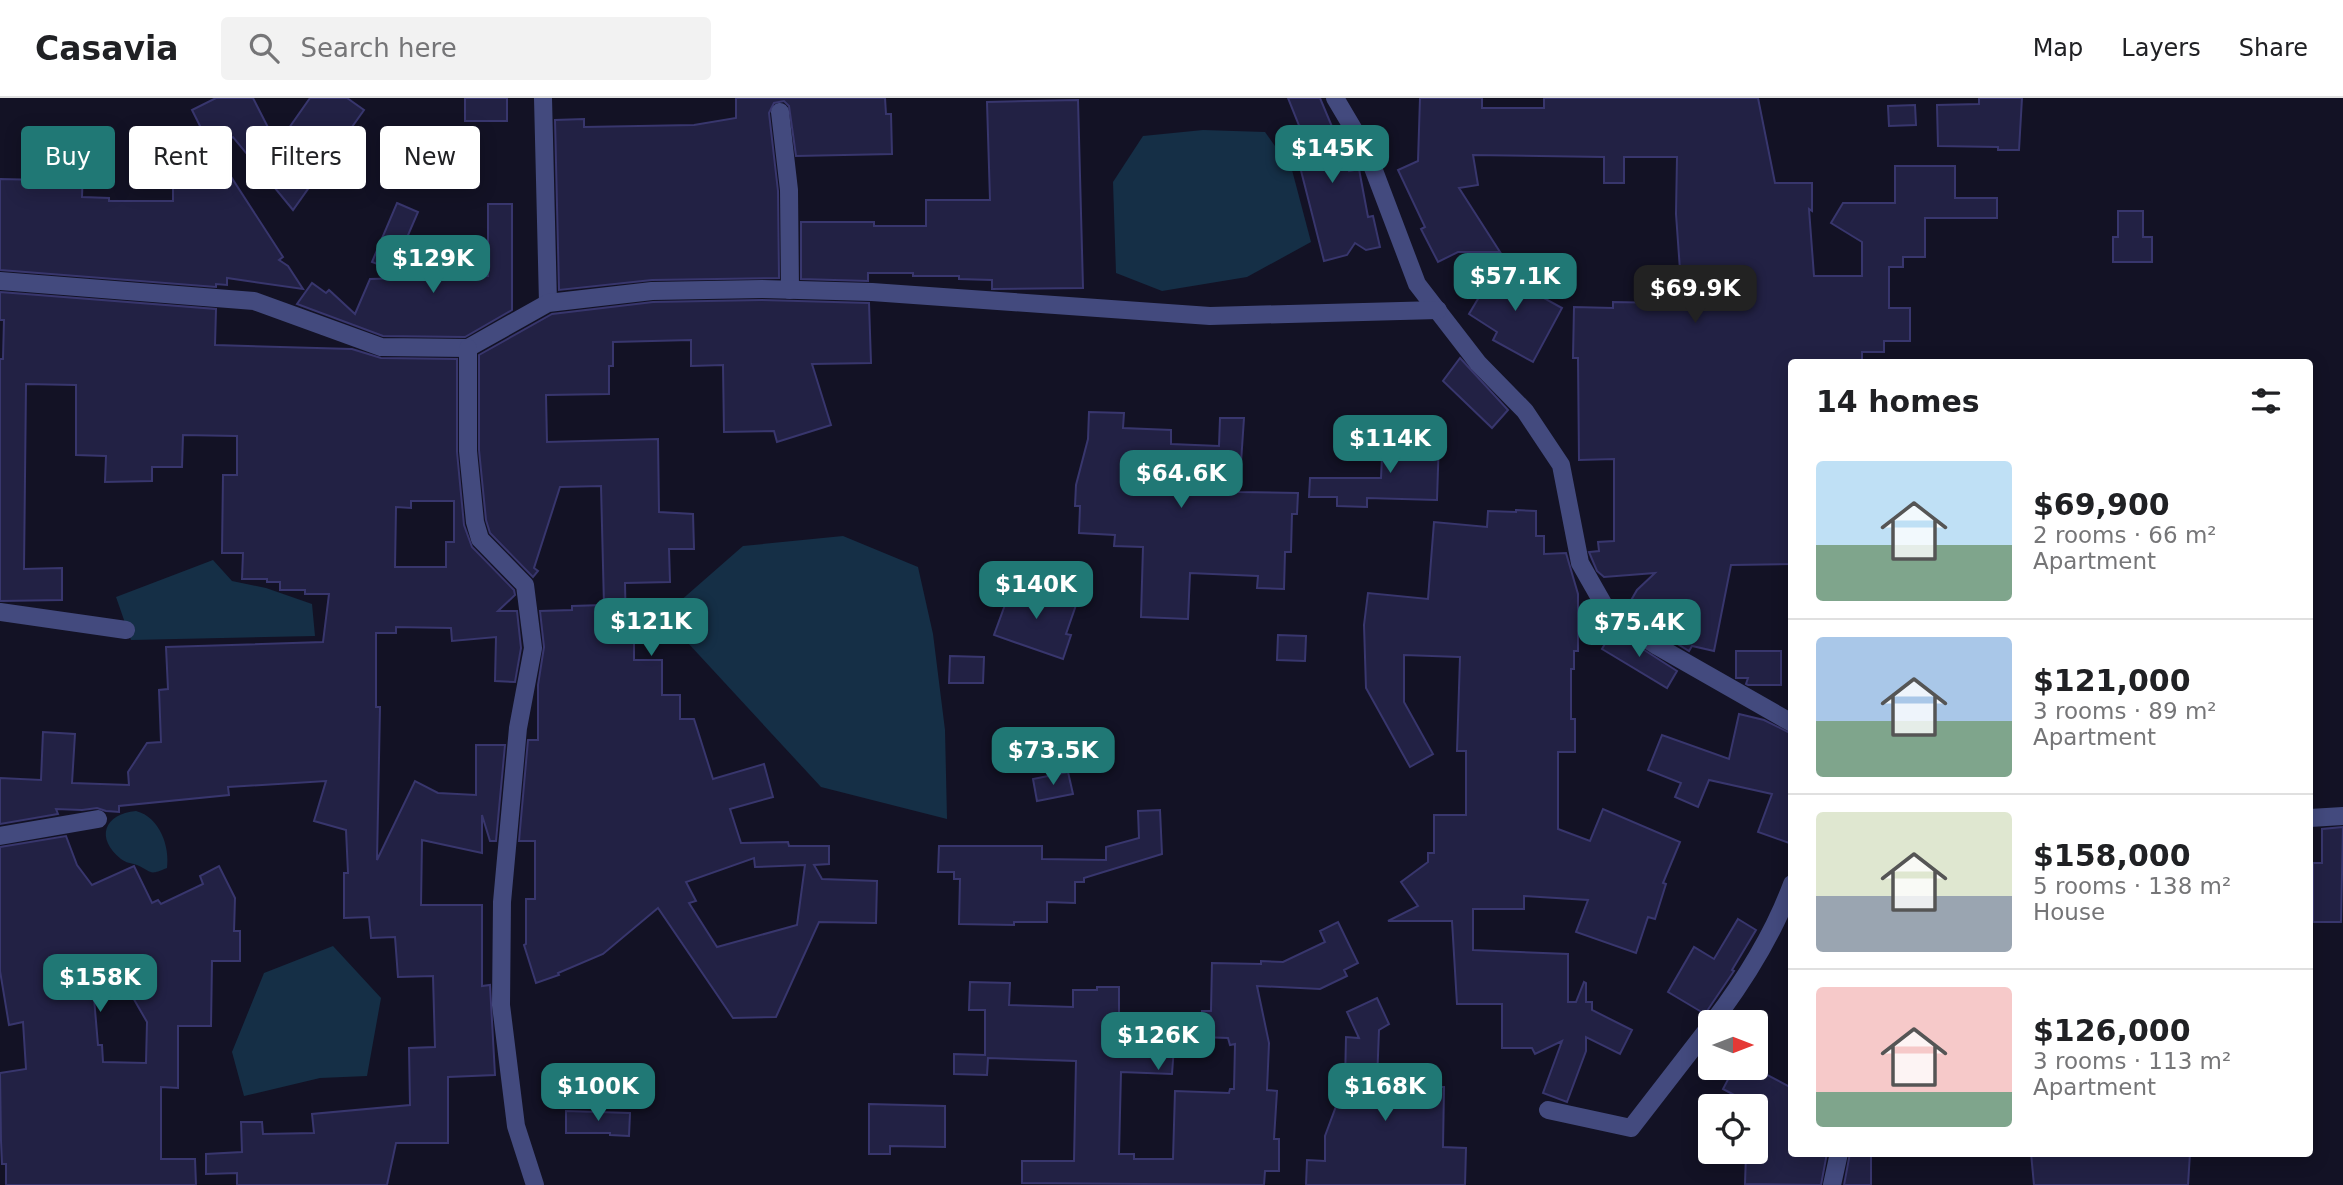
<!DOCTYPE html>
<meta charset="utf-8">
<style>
body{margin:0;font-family:"DejaVu Sans",sans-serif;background:#f2f2f2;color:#202124;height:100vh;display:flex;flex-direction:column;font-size:26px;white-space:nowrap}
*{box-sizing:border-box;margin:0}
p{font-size:23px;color:#757577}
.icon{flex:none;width:38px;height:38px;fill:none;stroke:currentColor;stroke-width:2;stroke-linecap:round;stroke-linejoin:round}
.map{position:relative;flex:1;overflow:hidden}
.drawer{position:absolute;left:1788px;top:261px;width:525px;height:798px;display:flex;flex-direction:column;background:#fff;border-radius:7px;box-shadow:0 4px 18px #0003}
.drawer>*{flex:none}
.top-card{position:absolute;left:21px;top:28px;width:665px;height:63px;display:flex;gap:14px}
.needle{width:46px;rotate:90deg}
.controls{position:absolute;left:1698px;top:912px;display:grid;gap:14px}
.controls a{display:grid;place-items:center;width:70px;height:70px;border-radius:7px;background:#fff;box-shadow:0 4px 18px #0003;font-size:35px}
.price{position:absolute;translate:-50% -60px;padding:0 16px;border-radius:14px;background:#207875;color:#fff;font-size:23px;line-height:46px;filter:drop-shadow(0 2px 4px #0008)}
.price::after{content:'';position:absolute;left:50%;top:42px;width:21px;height:16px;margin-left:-10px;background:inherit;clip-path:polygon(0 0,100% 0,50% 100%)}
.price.on{background:#222;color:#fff}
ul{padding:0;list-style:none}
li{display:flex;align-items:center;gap:21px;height:175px;padding:0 28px}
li+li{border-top:2px solid #e0e0e0}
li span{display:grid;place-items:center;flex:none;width:196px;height:140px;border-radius:7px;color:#555}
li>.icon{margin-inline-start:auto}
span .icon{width:84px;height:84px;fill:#fffc;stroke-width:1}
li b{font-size:30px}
h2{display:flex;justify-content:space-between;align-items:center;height:84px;padding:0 28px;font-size:30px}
.chip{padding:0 24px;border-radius:7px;background:#fff;box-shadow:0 4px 18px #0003;font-size:24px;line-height:63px}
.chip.on{background:#207875;color:#fff}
header{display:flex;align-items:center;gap:42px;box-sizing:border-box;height:98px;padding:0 35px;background:#fff;border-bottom:2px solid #e0e0e0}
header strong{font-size:33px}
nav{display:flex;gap:38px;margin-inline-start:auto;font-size:24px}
.search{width:490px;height:63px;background:#f2f2f2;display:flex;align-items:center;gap:18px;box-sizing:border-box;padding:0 24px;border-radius:7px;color:#757577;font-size:26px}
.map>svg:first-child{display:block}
</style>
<header>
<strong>Casavia</strong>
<div class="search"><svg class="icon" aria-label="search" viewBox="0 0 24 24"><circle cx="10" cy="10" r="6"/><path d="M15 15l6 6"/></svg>Search here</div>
<nav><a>Map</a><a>Layers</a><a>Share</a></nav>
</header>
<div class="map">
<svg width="2343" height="1087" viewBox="0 0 2343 1087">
<rect width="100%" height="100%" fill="#131225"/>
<!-- water -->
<g fill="#152f46">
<path d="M1203,32l62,2 27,38 19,72 -64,35 -85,14 -46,-18 -3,-91 30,-46z"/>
<path d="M843,438l75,31 15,67 12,96 2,89 -126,-32 -158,-171 80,-70z"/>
<path d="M213,462l19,21 34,7 46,16 3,32 -184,4 -15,-43z"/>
<path d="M136,713c24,6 34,36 31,57 -19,8 -14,4 -30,-3 -6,-2 -11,-2 -16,-6 -26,-21 -17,-45 15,-48z"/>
<path d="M333,848l48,52 -14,78 -47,2 -76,18 -12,-44 32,-79z"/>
</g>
<!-- building -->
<g fill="#222144" stroke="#38366d" stroke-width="2" fill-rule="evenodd">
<path d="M216,0h37l24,47 33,-47h37l17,12 -71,100 -60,-73 -20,15 -21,-42z"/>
<rect x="465" y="0" width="42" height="23"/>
<path d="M736,0h149l1,16h5l1,40 -96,2 -7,-50 -5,-5 -10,2 -5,10 9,78 1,87 -127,2 -93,10 -4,-170 29,-1v8l110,-2 42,-7z"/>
<path d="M1288,0h32l18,43 3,-1 8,31 10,-2 9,48 5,-1 7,31 -14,3 -11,-7 -8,12 -23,6 -28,-110 12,-3z"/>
<path d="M1420,0h62v10h62v-10h214l17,85h37v28l-3,-2 5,67h48v-34l-31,-19 12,-20h52v-37h60v32h42v20h-72v39h-22v10h-14v41h21v33h-26v11h-22v10h-70l-1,202 -60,1 -17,86 -22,-5 -3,5 -64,-40 12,-21 18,-17 -51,4 -7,-6 -8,-19 10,-1 -1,-9 16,-1v-82l-35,1 -1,-102h-5l1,-51 39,1v-6l53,1 -5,-18 20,-1 -5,-70 1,-57h-53v26h-20v-26l-131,-2 5,30 -19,3 41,64h-42l-20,10 -17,-33 4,-2 -27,-57 20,-9z"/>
<path d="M1979,0h43l-3,52h-21v-3l-60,-1 -1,-41 42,-1z"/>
<path d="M1078,2l5,188 -91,1v-9l-33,-1v-3h-46v-3h-45v8l-67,-2v-57h73v4h52v-26h64l-3,-98z"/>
<path d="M1915,7l1,20 -27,1 -1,-20z"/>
<path d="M44,42l40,1 -2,56 27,1v3h64v-33l53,1 57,88 -4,3 9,6 15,23 -76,-11v7l-11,-1v3l-216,-17v-91l43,1z"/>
<path d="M397,105l21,9 -25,58 -21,-8z"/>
<path d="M488,106h24v106l-47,27 -82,-1 -86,-32 15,-21 14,10 3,-3 26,24 15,-35 118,-3z"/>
<path d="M2118,113h25v26h9v25h-39v-25h5z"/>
<path d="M1503,159l19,29 40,22 -29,54 -40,-22 4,-8 -28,-18z"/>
<path d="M0,194l216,17 -1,36 137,4 29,9 76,1v93l7,73 8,22 42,43 1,5 -17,16h19l4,37 -6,34 -20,-1 1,-44 -44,4 -1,-13 -55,-1v6h-20v74h4l-3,153 38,-79 23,12 38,2v-50h29l-9,96h-6l-8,-26v38l-60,-13 -1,65h61v81l8,-1 5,90 -47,2v66h-52l-9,42h-150v-12l-31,1v-20l36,-2 -1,-30h21l1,12 51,-1 -2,-19 98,-9 -1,-57 26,-1 -2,-71 -35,1 -3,-40 -24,1 -2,-21 -25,1v-45h4l-2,-43 -32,-9 12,-40 -98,6 1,8 -110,11v6l-13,-1 -9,-3 -15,2 -26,-1 2,5 -58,10v-46l41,2 2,-48 32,2 -3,49 57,2 -1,-13 19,-29 14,-1 -2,-52 9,-1 -2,-42 157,-5 6,-48h-24v-4h-25v-8h-13v-3h-25l1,-26h-21l1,-78h14v-39l-54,-1 -1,32h-30v14l-47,1 1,-26 -30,-1v-70l-50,-1 -2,185 38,-1v32l-62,1v-242h3l1,-39h-4zM411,403h43v41h-8v25h-51l1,-60 15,1z"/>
<path d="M762,202l107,3 2,60 -59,1 19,61 -54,17 -3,-11 -50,1 -1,-67 -32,1v-26l-78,2v24h-4v28l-63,1 1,47 111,-3 1,73 34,2 1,35h-25l1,33 -45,1 1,49h8v28h28v35h18v24h14l19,60 51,-15 9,33 -43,12 11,34 47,-1 1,4h40v18l-15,1 8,14 55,2 -1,42 -57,-1 -43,95 -43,1 -75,-110 -55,46 -45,19 1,2 -23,8 -12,-38 2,-1v-45h9v-58h-16l9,-101h10v-55l6,-38 -4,-36 32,-1v-4l32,-1 -3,-119 -41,1 -26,81 4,3 -5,6 -43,-44 -4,-13 -7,-70v-95l73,-41 101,-12zM754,760l1,9 50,-2 -8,60 -80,22 -28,-44 7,-2 -10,-19z"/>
<path d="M1460,260l48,52 -16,18 -49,-47z"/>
<path d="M1089,314l35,1 -1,15 48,2v14l48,2 1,-28h24l-5,74 59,1 -1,21h-5l-1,38h-6l-1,37 -27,-1 1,-12 -68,-3 -2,46 -47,-2 2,-70 -29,-1 1,-11 -36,-2 1,-27h-5l1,-21 12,-46z"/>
<path d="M1383,338l56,2 -2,62 -70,-2v9l-30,-1v-9h-28l1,-19h71z"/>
<path d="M1516,412l20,1v25h8v18l22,-1 12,41v57h-4v18h-3v50h4v33h-17v77l32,12 13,-32 77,33 -17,41 3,1 -11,35 -7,-2 -12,36 -60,-21 12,-32 -64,-4v13h-51v41l95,4v48h8l8,-20 2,1v19h6v8l40,20 -12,24 -34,-17v14l-19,51 -24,-9 19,-52 -27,13 -3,-6h-30v-44h-45l-5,-83h-64l30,-15 -17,-24 27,-20v-9h6v-38h32v-64h-9l3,-94 -56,-2v47l29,52 -23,13 -44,-79 -2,-63 4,-32 60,6 6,-77 53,5 1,-16 28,1z"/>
<path d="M1013,485l63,22 -10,29 5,1 -8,24 -69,-24z"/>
<path d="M1613,532l64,41 -10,17 -65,-39z"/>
<path d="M1278,537l28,1 -1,25 -28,-1z"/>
<path d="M1736,553h45v34h-33l-2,-1 2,-6h-12z"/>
<path d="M950,558l34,1 -1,26h-34z"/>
<path d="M1739,616l25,6 28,14v110l-34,-12 14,-38 -63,-14 -11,27 -23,-10 6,-14 -33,-13 14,-35 67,24z"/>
<path d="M1068,674l5,22 -36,7 -4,-22z"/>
<path d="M1160,712l2,44 -78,24v4h-9v21l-28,-1v20h-33v3l-55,-1 1,-45h-6v-7h-16l1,-26h103v13l64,1v-13l33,-9 -1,-27z"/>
<path d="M2343,729l-2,95h-28v-59h9v-34z"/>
<path d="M66,738l11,29 15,20 42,-19 18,37 6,-3 3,4 42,-20 -3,-8 19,-10 16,32 -1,33h6v30h-28l-1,65h-33v62l-17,-1v72h34l1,26h-190v-21h-4l-1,-23 -1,-68 26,-4 -3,-47 -14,3 -9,-54v-124zM128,891l19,33 -1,41 -43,-1 -1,-17h-4l-4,-47z"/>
<path d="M1738,821l18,11 -24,40 2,1 -29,43 -37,-22 26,-45 20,12z"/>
<path d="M1338,824l20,41 -14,7 3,6 -27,13 -63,-3 12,57 -2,47 10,1 -3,48h5v32h-14l-1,14 -242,-2v-22h52l2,-100 -88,-3 -1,17 -33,-1v-20l31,1v-45h-16l1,-28 40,1 -1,22 64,2v-17h24v-3h22v31l57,2 -4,54 -51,-2 -2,82h15v5h39l2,-68 54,2 1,-4h4l1,-45 -5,1 -2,-7 -27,-1 1,-26h9l1,-48 49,1v-3l22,1 42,-20 -5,-11z"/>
<path d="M1377,900l12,26 -10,6 -2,51 62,2 -1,4h6l-1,60 23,1 -1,37h-159l1,-25 18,1v-25l20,-54 1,-45 13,1 -12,-26z"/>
<path d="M1734,970h20l38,20v65h35l-6,32 -76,-1 1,-31 9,-1v-46l-32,-17z"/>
<path d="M869,1006l76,2v41l-55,-1v8h-21z"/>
<path d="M566,1013l64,2 -1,23 -19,-1v-2h-44z"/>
<path d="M1850,1055h21v32h-27z"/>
<path d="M2031,1055h159l-2,32h-154z"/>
</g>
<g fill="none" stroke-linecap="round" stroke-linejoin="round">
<!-- minor -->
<g stroke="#434a7e" stroke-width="18">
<path d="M543,0l5,205"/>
<path d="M1335,0l32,54 50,132 61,79 47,48 36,54 19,98 29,51 48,32 135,77"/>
<path d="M780,14l9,78 1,100"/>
<path d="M0,183l254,20 127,46 87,1 80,-45 104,-12 110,-2 110,3 338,24 228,-6"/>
<path d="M468,250v103l7,71 5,17 45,46 8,63 -15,80 -16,174 -1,103 15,121 19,59"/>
<path d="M0,514l126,18"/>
<path d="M2310,720l33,-2"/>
<path d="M0,738l98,-17"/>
<path d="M1713,924c31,-41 61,-89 79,-138"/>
<path d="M1548,1012l83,18 79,-102"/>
<path d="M1832,1087l7,-32"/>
</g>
</g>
</svg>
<div class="controls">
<a><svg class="needle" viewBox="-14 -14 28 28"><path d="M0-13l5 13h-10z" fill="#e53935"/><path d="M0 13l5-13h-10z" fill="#757577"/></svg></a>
<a><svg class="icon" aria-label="locate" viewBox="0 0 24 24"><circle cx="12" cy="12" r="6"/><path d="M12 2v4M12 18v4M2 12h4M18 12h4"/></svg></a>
</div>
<b class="price" style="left:1332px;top:87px">$145K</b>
<b class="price" style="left:433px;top:197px">$129K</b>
<b class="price" style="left:1515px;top:215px">$57.1K</b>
<b class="price on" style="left:1695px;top:227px">$69.9K</b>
<b class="price" style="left:1390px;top:377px">$114K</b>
<b class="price" style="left:1181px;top:412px">$64.6K</b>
<b class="price" style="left:1036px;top:523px">$140K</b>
<b class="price" style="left:651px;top:560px">$121K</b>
<b class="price" style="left:1639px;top:561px">$75.4K</b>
<b class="price" style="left:1053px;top:689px">$73.5K</b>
<b class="price" style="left:100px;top:916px">$158K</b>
<b class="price" style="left:1158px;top:974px">$126K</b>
<b class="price" style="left:598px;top:1025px">$100K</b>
<b class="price" style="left:1385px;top:1025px">$168K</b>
<div class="top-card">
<a class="chip on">Buy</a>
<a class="chip">Rent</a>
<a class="chip">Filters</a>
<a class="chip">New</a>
</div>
<section class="drawer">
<h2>14 homes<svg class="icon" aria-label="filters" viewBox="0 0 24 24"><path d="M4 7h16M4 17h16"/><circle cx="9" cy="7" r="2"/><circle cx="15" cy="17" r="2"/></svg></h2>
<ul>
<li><span style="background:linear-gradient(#bfe0f5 60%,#7fa58c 0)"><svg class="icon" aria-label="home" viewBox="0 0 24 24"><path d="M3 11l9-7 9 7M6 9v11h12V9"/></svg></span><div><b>$69,900</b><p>2 rooms · 66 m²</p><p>Apartment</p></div></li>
<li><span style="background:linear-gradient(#a9c7e8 60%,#7fa58c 0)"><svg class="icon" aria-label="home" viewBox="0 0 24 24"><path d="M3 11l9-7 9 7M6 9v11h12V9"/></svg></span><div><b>$121,000</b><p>3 rooms · 89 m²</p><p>Apartment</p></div></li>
<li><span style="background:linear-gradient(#dfe7d0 60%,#9aa5b1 0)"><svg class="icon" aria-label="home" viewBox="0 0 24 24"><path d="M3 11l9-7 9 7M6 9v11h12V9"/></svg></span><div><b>$158,000</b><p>5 rooms · 138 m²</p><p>House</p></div></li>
<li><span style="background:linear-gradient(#f6c9c9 75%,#7fa58c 0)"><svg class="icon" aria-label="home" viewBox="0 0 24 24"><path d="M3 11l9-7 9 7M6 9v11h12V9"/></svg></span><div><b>$126,000</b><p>3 rooms · 113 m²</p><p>Apartment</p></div></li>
</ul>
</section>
</div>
